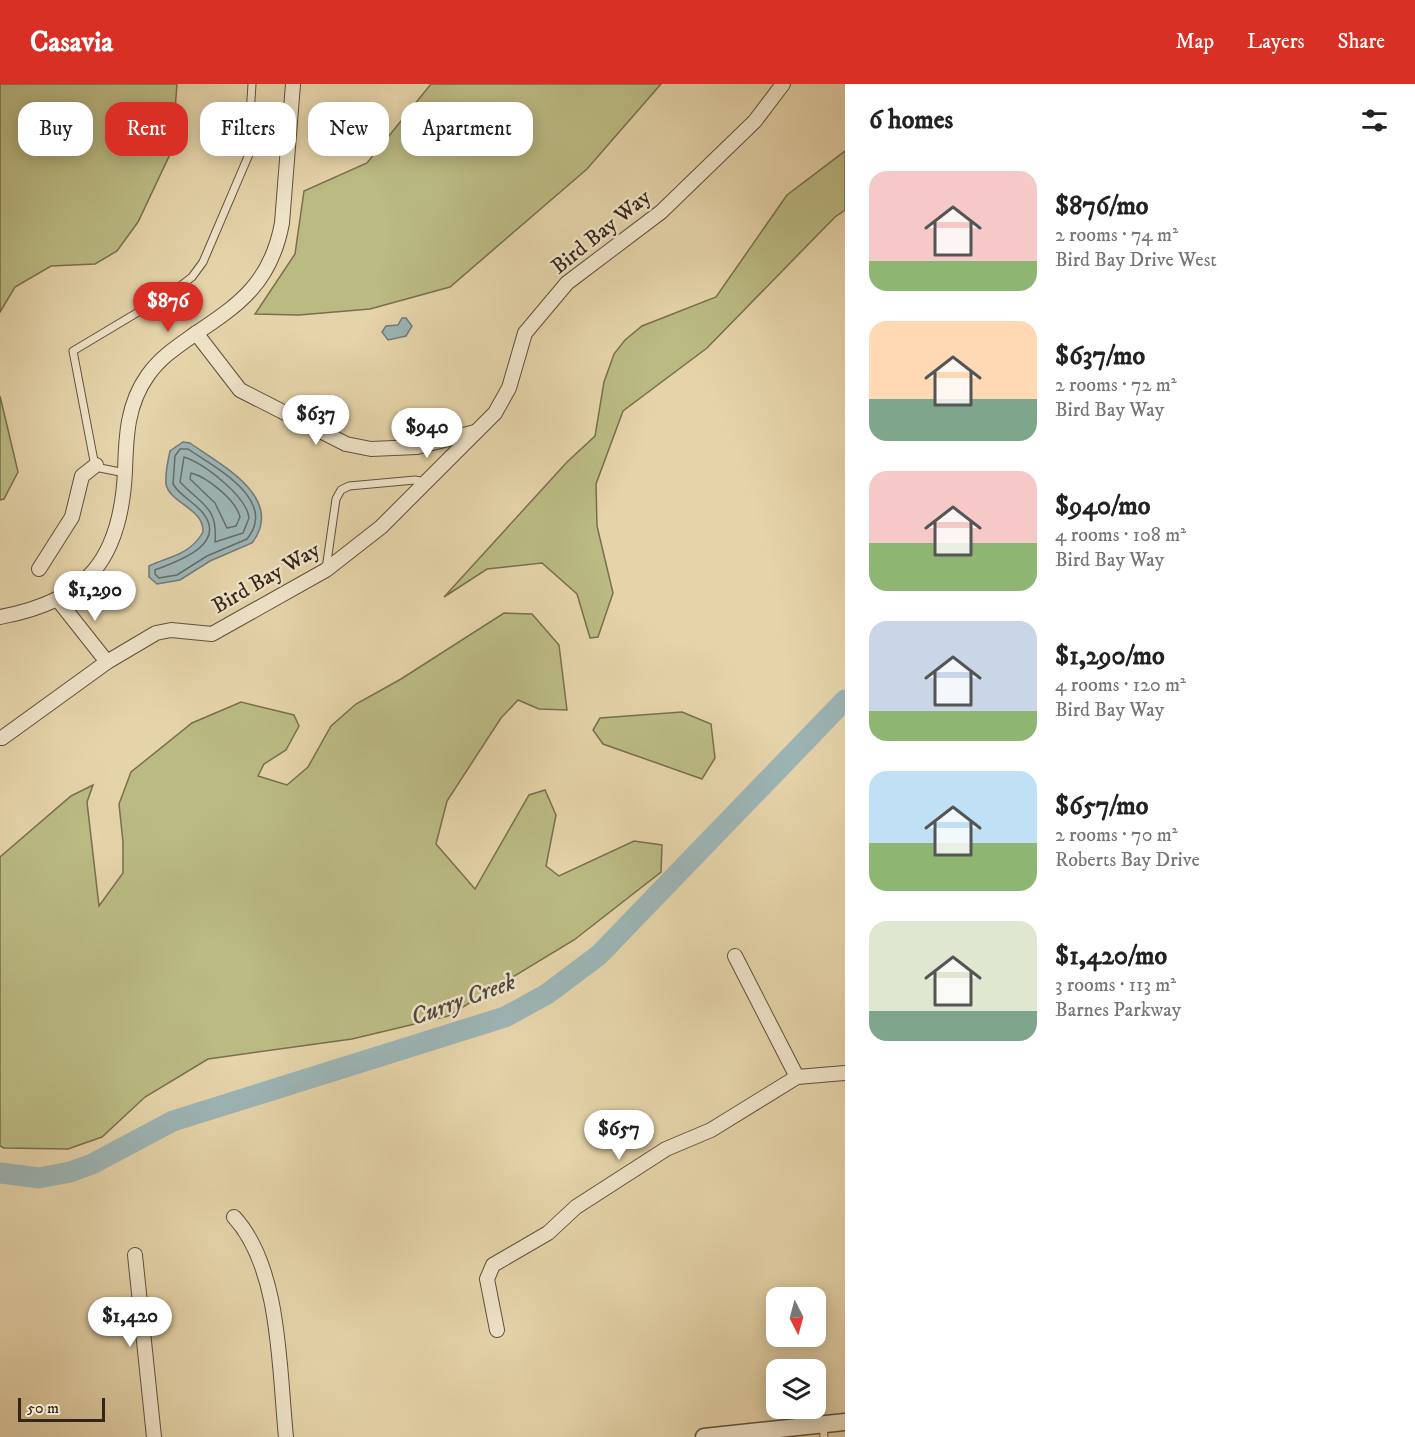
<!DOCTYPE html>
<meta charset="utf-8">
<style>
body{margin:0;font-family:"IM FELL DW Pica",serif;background:#f2f2f2;color:#222;height:100vh;display:flex;flex-direction:column;font-size:22px;white-space:nowrap}
*{box-sizing:border-box;margin:0}
p{font-size:20px;color:#767676}
.icon{flex:none;width:33px;height:33px;fill:none;stroke:currentColor;stroke-width:2;stroke-linecap:round;stroke-linejoin:round}
.map{position:relative;flex:1;overflow:hidden}
.details{display:flex;flex-direction:column;background:#fff;width:570px}
.details>*{flex:none}
.banner{position:absolute;left:18px;top:18px;width:570px;height:54px;display:flex;gap:12px}
.needle{width:39px;rotate:174deg}
.buttons{position:absolute;left:766px;top:1203px;display:grid;gap:12px}
.buttons a{display:grid;place-items:center;width:60px;height:60px;border-radius:12px;background:#fff;box-shadow:0 3px 15px #0003;font-size:30px}
.scale{position:absolute;left:18px;bottom:15px;width:87px;box-sizing:border-box;padding-left:6px;border:3px solid #352418;border-top:0;font-size:16px;line-height:21px;white-space:nowrap;color:#352418;-webkit-text-stroke:4px #eee2c7;paint-order:stroke}
.price{position:absolute;translate:-50% -51px;padding:0 14px;border-radius:21px;background:#fff;color:#222;font-size:20px;line-height:39px;filter:drop-shadow(0 2px 3px #0008)}
.price::after{content:'';position:absolute;left:50%;top:36px;width:18px;height:14px;margin-left:-9px;background:inherit;clip-path:polygon(0 0,100% 0,50% 100%)}
.price.on{background:#d93025;color:#fff}
ul{padding:0;list-style:none}
li{display:flex;align-items:center;gap:18px;height:150px;padding:0 24px}
li span{display:grid;place-items:center;flex:none;width:168px;height:120px;border-radius:18px;color:#555}
li>.icon{margin-inline-start:auto}
span .icon{width:72px;height:72px;fill:#fffc;stroke-width:1}
li b{font-size:26px}
h2{display:flex;justify-content:space-between;align-items:center;height:72px;padding:0 24px;font-size:26px}
.pill{padding:0 21px;border-radius:18px;background:#fff;box-shadow:0 3px 15px #0003;font-size:21px;line-height:54px}
.pill.on{background:#d93025;color:#fff}
header{display:flex;align-items:center;gap:36px;box-sizing:border-box;height:84px;padding:0 30px;background:#d93025;color:#fff}
header strong{font-size:28px}
nav{display:flex;gap:33px;margin-inline-start:auto;font-size:21px}
main{display:flex;flex:1;min-height:0}
.map>svg:first-child{display:block}
</style>
<header>
<strong>Casavia</strong>
<nav><a>Map</a><a>Layers</a><a>Share</a></nav>
</header>
<main>
<div class="map">
<svg width="845" height="1353" viewBox="0 0 845 1353">
<rect width="100%" height="100%" fill="#e5d3a9"/>
<filter id="stains"><feTurbulence type="fractalNoise" baseFrequency=".00333" numOctaves="4"/><feColorMatrix values="0 0 0 0 .2 0 0 0 0 .09 0 0 0 0 .02 0 0 0 .5 -.17"/></filter>
<radialGradient id="worn" r=".72"><stop offset=".6" stop-color="#630" stop-opacity="0"/><stop offset="1" stop-color="#630" stop-opacity=".3"/></radialGradient>
<!-- green -->
<g fill="#bbba83" stroke="#786f4e" stroke-width="1.5">
<path d="M0,0h177l-5,66 -34,72 -21,29 -22,13 -44,2 -36,21 -15,25z"/>
<path d="M431,0h230l-74,85 -137,118 -80,22 -71,6 -44,-1 40,-60 9,-63 63,-28z"/>
<path d="M845,67v59l-10,7 -128,131 -84,63 -27,73 1,42 16,67 -15,44 -8,1 -13,-44 -35,-31 -55,6 -43,28 123,-135 28,-26 9,-54 10,-28 11,-14 17,-14 74,-29 71,-102z"/>
<path d="M0,312l18,76 -14,27 -4,1z"/>
<path d="M504,529l28,1 27,31 8,65 -28,-1 -21,-9 -17,18 -54,83 -11,43 39,45 54,-94 16,-5 11,25 -10,51 13,10 75,-35 28,4 -1,27 -87,68 -126,76 -96,23 -144,20 -63,38 -43,40 -34,12 -64,-1 -4,-2v-289l71,-61 22,-11 -6,17 12,104 24,-33v-31l-4,-38 12,-32 61,-49 49,-21 53,13 5,11 -13,24 -22,14 -6,12 29,9 21,-18 23,-41 25,-22 45,-25z"/>
<path d="M682,628l29,12 4,34 -13,21 -99,-35 -10,-14 7,-12z"/>
</g>
<!-- water -->
<g fill="#9cb4b4" stroke="#737a76" stroke-width="1.5">
<path d="M402,234h4l6,8 -6,10 -18,4 -6,-8 4,-6 12,-1z"/>
<path d="M183,358l7,1c31,22 96,55 62,100l-42,18 -30,19 -23,4 -8,-7v-11c21,-10 41,-11 54,-34 1,-24 -33,-28 -37,-48 -1,-9 2,-24 4,-33z"/>
</g>
<g fill="none" stroke-linecap="round" stroke-linejoin="round">
<!-- shore -->
<g stroke="#686c66" stroke-width="1.5">
<path d="M180,365h8c26,18 91,51 59,90l-40,17 -30,19 -18,3 -4,-4v-4c21,-8 73,-25 48,-57 -9,-11 -23,-17 -30,-29l2,-28z"/>
<path d="M184,373c19,6 63,39 65,61l-6,15 -28,9c3,-35 -13,-37 -35,-60z"/>
<path d="M191,389c16,4 45,27 49,44l-4,9 -9,2 -12,-25 -25,-24z"/>
</g>
<!-- river -->
<path stroke="#9cb4b4" stroke-width="21" d="M0,1089l39,5 31,-6 22,-8 81,-43 332,-104 42,-23 52,-39 246,-255"/>
<!-- service casing -->
<g stroke="#61503c" stroke-width="9">
<g id="service">
<path d="M125,389l-25,-5 -6,-7 -21,-110 102,-61 17,-13 11,-15 47,-110 -1,-21 3,-47"/>
<path d="M326,485l10,-70 5,-9 8,-4 66,-6 11,2"/>
<path d="M823,1340l1,13"/>
</g>
</g>
<!-- minor casing -->
<g stroke="#61503c" stroke-width="16">
<g id="minor">
<path d="M196,249l44,57 106,54 25,5 46,-2 58,-15"/>
<path d="M39,485l33,-52 10,-41 14,-11"/>
<path d="M58,516l49,62"/>
<path d="M0,533c87,-16 121,-58 125,-146 1,-34 2,-67 23,-96 12,-17 27,-27 44,-39 47,-31 79,-53 90,-113l11,-139"/>
<path d="M2,654l105,-76 49,-29 15,-3 41,4 114,-64 55,-43 114,-114 14,-25 16,-55 42,-50 94,-71 94,-91 28,-37"/>
<path d="M735,872l62,121"/>
<path d="M234,1133c47,51 45,153 52,220"/>
<path d="M135,1171l19,182"/>
<path d="M497,1246l-10,-51 6,-14 55,-32 28,-26 90,-58 45,-19 86,-53 48,-4"/>
</g>
</g>
<!-- tertiary casing -->
<g stroke="#61503c" stroke-width="19">
<path id="tertiary" d="M704,1353l141,-15"/>
</g>
<!-- service -->
<use href="#service" stroke="#eee2c7" stroke-width="7"/>
<!-- minor -->
<use href="#minor" stroke="#eee2c7" stroke-width="14"/>
<!-- tertiary -->
<use href="#tertiary" stroke="#eee2c7" stroke-width="16"/>
</g>
<g text-anchor="middle" dominant-baseline="central" stroke-width="5" stroke-linejoin="round" paint-order="stroke">
<!-- street labels -->
<g font-size="22" fill="#352418" stroke="#eee2c7">
<text transform="translate(601 148) rotate(-39)">Bird Bay Way</text>
<text transform="translate(266 494) rotate(-30)">Bird Bay Way</text>
</g>
<!-- water labels -->
<g font-size="24" font-style="italic" fill="#4f483f" stroke="#eee2c7">
<text transform="translate(463 916) rotate(-20)">Curry Creek</text>
</g>
</g>
<rect width="100%" height="100%" filter="url(#stains)"/>
<rect width="100%" height="100%" fill="url(#worn)"/>
</svg>
<div class="buttons">
<a><svg class="needle" viewBox="-14 -14 28 28"><path d="M0-13l5 13h-10z" fill="#e53935"/><path d="M0 13l5-13h-10z" fill="#767676"/></svg></a>
<a><svg class="icon" aria-label="layers" viewBox="0 0 24 24"><path d="M12 4l9 5-9 5-9-5zM3 14l9 5 9-5"/></svg></a>
</div>
<div class="scale">50 m</div>
<b class="price on" style="left:168px;top:249px">$876</b>
<b class="price" style="left:316px;top:362px">$637</b>
<b class="price" style="left:427px;top:375px">$940</b>
<b class="price" style="left:95px;top:538px">$1,290</b>
<b class="price" style="left:619px;top:1077px">$657</b>
<b class="price" style="left:130px;top:1264px">$1,420</b>
<div class="banner">
<a class="pill">Buy</a>
<a class="pill on">Rent</a>
<a class="pill">Filters</a>
<a class="pill">New</a>
<a class="pill">Apartment</a>
</div>
</div>
<section class="details">
<h2>6 homes<svg class="icon" aria-label="filters" viewBox="0 0 24 24"><path d="M4 7h16M4 17h16"/><circle cx="9" cy="7" r="2"/><circle cx="15" cy="17" r="2"/></svg></h2>
<ul>
<li><span style="background:linear-gradient(#f6c9c9 75%,#8fb573 0)"><svg class="icon" aria-label="home" viewBox="0 0 24 24"><path d="M3 11l9-7 9 7M6 9v11h12V9"/></svg></span><div><b>$876/mo</b><p>2 rooms · 74 m²</p><p>Bird Bay Drive West</p></div></li>
<li><span style="background:linear-gradient(#ffd9b3 65%,#7fa58c 0)"><svg class="icon" aria-label="home" viewBox="0 0 24 24"><path d="M3 11l9-7 9 7M6 9v11h12V9"/></svg></span><div><b>$637/mo</b><p>2 rooms · 72 m²</p><p>Bird Bay Way</p></div></li>
<li><span style="background:linear-gradient(#f6c9c9 60%,#8fb573 0)"><svg class="icon" aria-label="home" viewBox="0 0 24 24"><path d="M3 11l9-7 9 7M6 9v11h12V9"/></svg></span><div><b>$940/mo</b><p>4 rooms · 108 m²</p><p>Bird Bay Way</p></div></li>
<li><span style="background:linear-gradient(#c9d6e8 75%,#8fb573 0)"><svg class="icon" aria-label="home" viewBox="0 0 24 24"><path d="M3 11l9-7 9 7M6 9v11h12V9"/></svg></span><div><b>$1,290/mo</b><p>4 rooms · 120 m²</p><p>Bird Bay Way</p></div></li>
<li><span style="background:linear-gradient(#bfe0f5 60%,#8fb573 0)"><svg class="icon" aria-label="home" viewBox="0 0 24 24"><path d="M3 11l9-7 9 7M6 9v11h12V9"/></svg></span><div><b>$657/mo</b><p>2 rooms · 70 m²</p><p>Roberts Bay Drive</p></div></li>
<li><span style="background:linear-gradient(#dfe7d0 75%,#7fa58c 0)"><svg class="icon" aria-label="home" viewBox="0 0 24 24"><path d="M3 11l9-7 9 7M6 9v11h12V9"/></svg></span><div><b>$1,420/mo</b><p>3 rooms · 113 m²</p><p>Barnes Parkway</p></div></li>
</ul>
</section>
</main>
